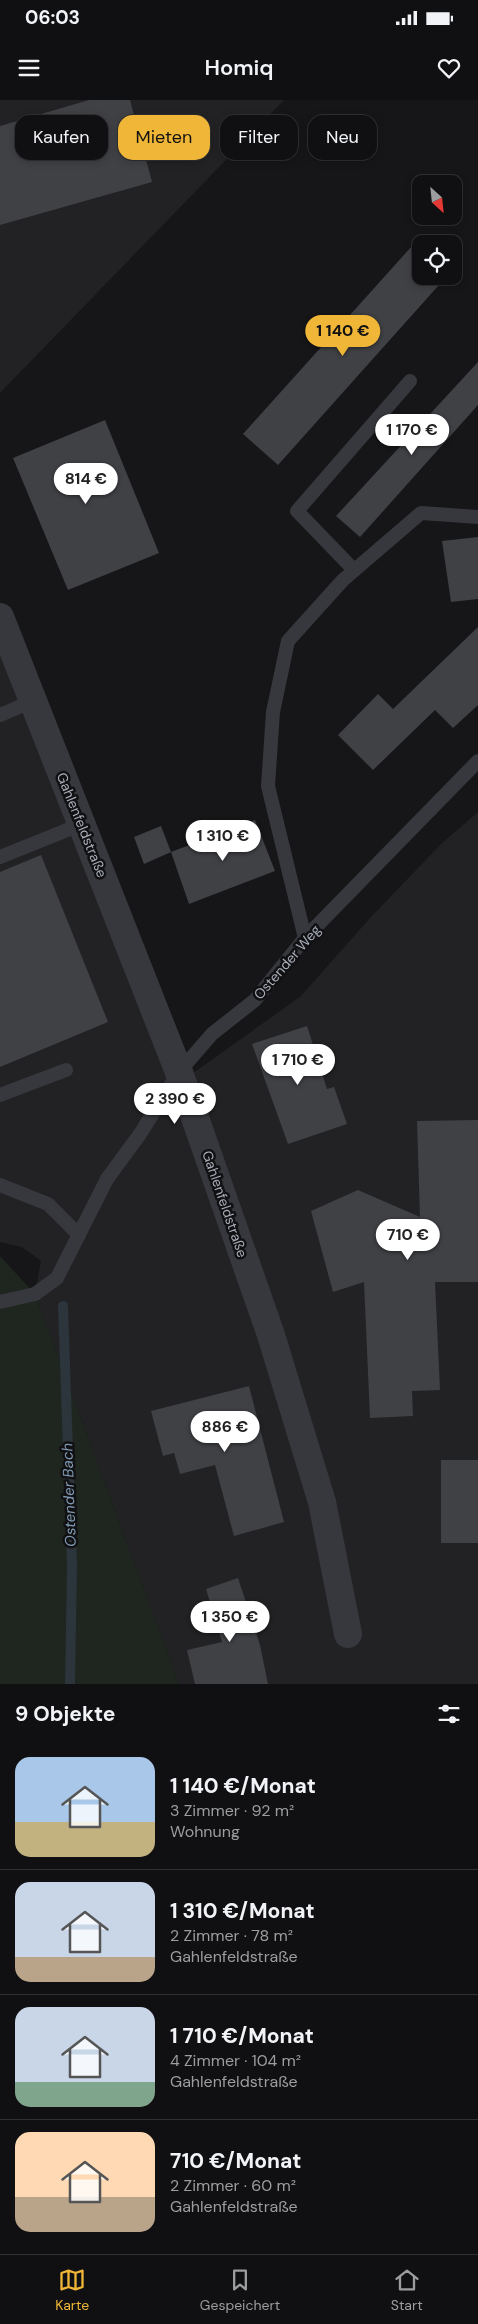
<!DOCTYPE html>
<html lang="de">
<meta charset="utf-8">
<style>
body{margin:0;font-family:"DM Sans",sans-serif;background:#19191b;color:#f1f3f6;height:100vh;display:flex;flex-direction:column;font-size:19px;white-space:nowrap}
*{box-sizing:border-box;margin:0}
p{font-size:16px;color:#9c9d9f}
.icon{flex:none;width:28px;height:28px;fill:none;stroke:currentColor;stroke-width:2;stroke-linecap:round;stroke-linejoin:round}
.map{position:relative;height:1584px;overflow:hidden}
.panel{display:flex;flex-direction:column;background:#101012;flex:1}
.panel>*{flex:none}
.guide{position:absolute;left:15px;top:15px;width:449px;height:45px;display:flex;gap:10px}
.needle{width:32px;rotate:153deg}
.buttons{position:absolute;left:412px;top:75px;display:grid;gap:10px}
.buttons a{display:grid;place-items:center;width:50px;height:50px;border-radius:10px;background:#101012;box-shadow:0 2px 8px #0003,0 0 0 1px #303032;font-size:25px}
.price{position:absolute;translate:-50% -42px;padding:0 11px;border-radius:18px;background:#fff;color:#222;font-size:16px;line-height:32px;filter:drop-shadow(0 1px 2px #0008)}
.price::after{content:'';position:absolute;left:50%;top:30px;width:15px;height:11px;margin-left:-8px;background:inherit;clip-path:polygon(0 0,100% 0,50% 100%)}
.price.current{background:#efb637;color:#111}
ul{padding:0;list-style:none}
li{display:flex;align-items:center;gap:15px;height:125px;padding:0 15px}
li+li{border-top:1px solid #303032}
li span{display:grid;place-items:center;flex:none;width:140px;height:100px;border-radius:15px;color:#555}
li>.icon{margin-inline-start:auto}
span .icon{width:60px;height:60px;fill:#fffc;stroke-width:1}
li b{font-size:21px}
h2{display:flex;justify-content:space-between;align-items:center;height:60px;padding:0 15px;font-size:21px}
.pill{padding:0 18px;border-radius:15px;background:#101012;box-shadow:0 2px 8px #0003,0 0 0 1px #303032;font-size:18px;line-height:45px}
.pill.current{background:#efb637;color:#111}
.status{display:flex;justify-content:space-between;align-items:center;height:35px;padding:0 25px;background:#101012;direction:ltr}
.status svg{height:14px;fill:currentColor}
header{display:flex;justify-content:space-between;align-items:center;height:65px;padding:0 15px;background:#101012;font-size:22px;font-weight:600}
.dock{display:flex;justify-content:space-around;align-items:center;height:70px;border-top:1px solid #303032;background:#101012;font-size:14px;color:#9c9d9f}
.dock a{display:grid;justify-items:center;gap:2px}
.dock .current{color:#efb637}
.map>svg:first-child{display:block}
</style>
<div class="status"><b>06:03</b><svg viewBox="0 0 49 12"><path d="M0 12V9h3v3zM5 12V6h3v6zM10 12V3h3v9zM15 12V0h3v12zM26 1h20v11H26zM47 4h2v5h-2z"/></svg></div>
<header><svg class="icon" aria-label="menu" viewBox="0 0 24 24"><path d="M4 6h16M4 12h16M4 18h16"/></svg>Homiq<svg class="icon" aria-label="heart" viewBox="0 0 24 24"><path d="M12 20l-8-8c-3-5 5-10 8-4 3-6 11-1 8 4z"/></svg></header>
<div class="map">
<svg width="478" height="1584" viewBox="0 0 478 1584">
<rect width="100%" height="100%" fill="#161618"/>
<!-- built -->
<g fill="#222225">
<path d="M0,0h284l-284,293z"/>
<path d="M0,514l182,467 119,-85 70,-79 70,-73 37,-32v872h-299l-144,-390 6,-33 -19,-14 -22,-5z"/>
</g>
<!-- green -->
<path fill="#1e261f" d="M0,1156l35,38 144,390h-179z"/>
<g fill="none" stroke-linecap="round" stroke-linejoin="round">
<!-- stream -->
<path stroke="#2c343c" stroke-width="10" d="M63,1206l9,259 -2,119"/>
</g>
<!-- building -->
<g fill="#404145">
<path d="M89,0h41l22,82 -152,43v-99z"/>
<path d="M421,136v40h26l-169,189 -35,-31z"/>
<path d="M478,262v43l-118,132 -24,-21z"/>
<path d="M105,320l54,133 -91,37 -55,-132z"/>
<path d="M478,437v62l-27,3 -9,-61z"/>
<path d="M478,527v78l-25,23 -18,-18 -62,60 -35,-35 40,-41 15,15z"/>
<path d="M255,720l20,51 -86,33 -18,-52z"/>
<path d="M161,726l10,26 -27,12 -10,-27z"/>
<path d="M41,755l67,167 -108,45v-195z"/>
<path d="M307,926l20,63 7,-2 13,37 -59,20 -36,-100z"/>
<path d="M478,1020v162h-43l5,108 -28,1 1,25 -43,2 -6,-136 -31,10 -22,-81 47,-21 62,27 -3,-96z"/>
<path d="M249,1286l35,136 -50,14 -19,-71 -35,9 -6,-21 -11,3 -12,-45z"/>
<rect x="441" y="1360" width="37" height="83"/>
<path d="M238,1478l22,67 8,39h-73l-8,-34 35,-8 -16,-53z"/>
</g>
<g fill="none" stroke-linecap="round" stroke-linejoin="round">
<!-- lane -->
<g stroke="#37383d" stroke-width="14">
<path d="M354,470l-57,-59 113,-130"/>
<path d="M0,615l33,-14"/>
<path d="M0,757l82,-33"/>
<path d="M305,838l-37,-152 5,-74 15,-71 55,-61 78,-67 57,4"/>
<path d="M0,995l66,-25"/>
<path d="M0,1085l48,19 31,31"/>
<path d="M0,1202l35,-8 22,-16 50,-99 33,-45 39,-62 33,-38 43,-34 50,-62 173,-177"/>
</g>
<!-- street -->
<path stroke="#37383d" stroke-width="28" d="M0,517l179,455 92,263 51,167 26,132"/>
</g>
<g text-anchor="middle" dominant-baseline="central" stroke-width="5" stroke-linejoin="round" paint-order="stroke">
<!-- street labels -->
<g font-size="14" fill="#a8adb8" stroke="#111113">
<text transform="translate(82 725) rotate(68)">Gahlenfeldstraße</text>
<text transform="translate(287 862) rotate(-49)">Ostender Weg</text>
<text transform="translate(225 1104) rotate(71)">Gahlenfeldstraße</text>
</g>
<!-- water labels -->
<g font-size="15" font-style="italic" fill="#8099b2" stroke="#111113">
<text transform="translate(69 1395) rotate(-92)">Ostender Bach</text>
</g>
</g>
</svg>
<div class="buttons">
<a><svg class="needle" viewBox="-14 -14 28 28"><path d="M0-13l5 13h-10z" fill="#e53935"/><path d="M0 13l5-13h-10z" fill="#9c9d9f"/></svg></a>
<a><svg class="icon" aria-label="locate" viewBox="0 0 24 24"><circle cx="12" cy="12" r="6"/><path d="M12 2v4M12 18v4M2 12h4M18 12h4"/></svg></a>
</div>
<b class="price current" style="left:343px;top:257px">1 140 €</b>
<b class="price" style="left:412px;top:356px">1 170 €</b>
<b class="price" style="left:86px;top:405px">814 €</b>
<b class="price" style="left:223px;top:762px">1 310 €</b>
<b class="price" style="left:298px;top:986px">1 710 €</b>
<b class="price" style="left:175px;top:1025px">2 390 €</b>
<b class="price" style="left:408px;top:1161px">710 €</b>
<b class="price" style="left:225px;top:1353px">886 €</b>
<b class="price" style="left:230px;top:1543px">1 350 €</b>
<div class="guide">
<a class="pill">Kaufen</a>
<a class="pill current">Mieten</a>
<a class="pill">Filter</a>
<a class="pill">Neu</a>
</div>
</div>
<section class="panel">
<h2>9 Objekte<svg class="icon" aria-label="filters" viewBox="0 0 24 24"><path d="M4 7h16M4 17h16"/><circle cx="9" cy="7" r="2"/><circle cx="15" cy="17" r="2"/></svg></h2>
<ul>
<li><span style="background:linear-gradient(#a9c7e8 65%,#c2b280 0)"><svg class="icon" aria-label="home" viewBox="0 0 24 24"><path d="M3 11l9-7 9 7M6 9v11h12V9"/></svg></span><div><b>1 140 €/Monat</b><p>3 Zimmer · 92 m²</p><p>Wohnung</p></div></li>
<li><span style="background:linear-gradient(#c9d6e8 75%,#b9a48a 0)"><svg class="icon" aria-label="home" viewBox="0 0 24 24"><path d="M3 11l9-7 9 7M6 9v11h12V9"/></svg></span><div><b>1 310 €/Monat</b><p>2 Zimmer · 78 m²</p><p>Gahlenfeldstraße</p></div></li>
<li><span style="background:linear-gradient(#c9d6e8 75%,#7fa58c 0)"><svg class="icon" aria-label="home" viewBox="0 0 24 24"><path d="M3 11l9-7 9 7M6 9v11h12V9"/></svg></span><div><b>1 710 €/Monat</b><p>4 Zimmer · 104 m²</p><p>Gahlenfeldstraße</p></div></li>
<li><span style="background:linear-gradient(#ffd9b3 65%,#b9a48a 0)"><svg class="icon" aria-label="home" viewBox="0 0 24 24"><path d="M3 11l9-7 9 7M6 9v11h12V9"/></svg></span><div><b>710 €/Monat</b><p>2 Zimmer · 60 m²</p><p>Gahlenfeldstraße</p></div></li>
</ul>
</section>
<nav class="dock">
<a class="current"><svg class="icon" aria-label="map" viewBox="0 0 24 24"><path d="M3 6l6-2 6 2 6-2v14l-6 2-6-2-6 2zM9 4v14M15 6v14"/></svg>Karte</a>
<a><svg class="icon" aria-label="saved" viewBox="0 0 24 24"><path d="M7 4h10v16l-5-4-5 4z"/></svg>Gespeichert</a>
<a><svg class="icon" aria-label="home" viewBox="0 0 24 24"><path d="M3 11l9-7 9 7M6 9v11h12V9"/></svg>Start</a>
</nav>
